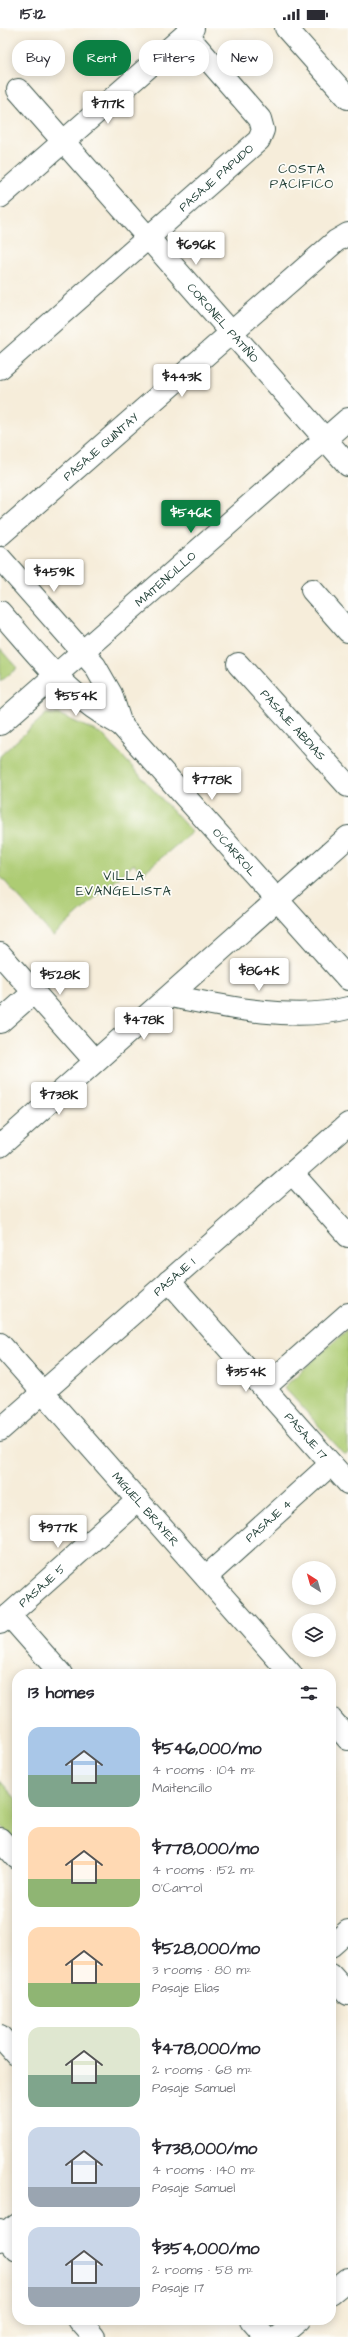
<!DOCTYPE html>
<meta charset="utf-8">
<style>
body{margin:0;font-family:"Architects Daughter",sans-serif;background:#f2f2f3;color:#2b2b33;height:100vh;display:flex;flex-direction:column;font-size:15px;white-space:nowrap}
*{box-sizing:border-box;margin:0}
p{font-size:13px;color:#7c7c81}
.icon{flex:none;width:22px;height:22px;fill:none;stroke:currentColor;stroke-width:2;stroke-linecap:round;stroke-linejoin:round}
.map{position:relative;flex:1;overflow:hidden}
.sheet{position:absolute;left:12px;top:1641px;width:324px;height:656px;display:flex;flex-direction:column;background:#fff;border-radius:16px;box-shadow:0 2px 10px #0003}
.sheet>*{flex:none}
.top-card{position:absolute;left:12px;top:12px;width:324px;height:36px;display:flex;gap:8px}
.needle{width:26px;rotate:323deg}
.controls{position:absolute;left:292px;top:1533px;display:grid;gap:8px}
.controls a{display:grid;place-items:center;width:44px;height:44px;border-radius:50%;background:#fff;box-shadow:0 2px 10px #0003;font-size:20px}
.price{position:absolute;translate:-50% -34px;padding:0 9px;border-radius:4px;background:#fff;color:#222;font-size:13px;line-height:26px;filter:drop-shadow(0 1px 2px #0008)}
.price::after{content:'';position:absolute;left:50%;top:24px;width:12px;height:9px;margin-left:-6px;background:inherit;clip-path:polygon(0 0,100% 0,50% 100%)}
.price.on{background:#0b8043;color:#fff}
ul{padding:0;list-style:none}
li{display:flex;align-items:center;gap:12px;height:100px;padding:0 16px}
li span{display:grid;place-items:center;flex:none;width:112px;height:80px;border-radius:12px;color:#555}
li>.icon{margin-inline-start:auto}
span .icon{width:48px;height:48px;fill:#fffc;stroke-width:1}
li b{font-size:17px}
h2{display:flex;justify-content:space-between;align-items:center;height:48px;padding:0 16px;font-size:17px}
.tag{padding:0 14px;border-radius:16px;background:#fff;box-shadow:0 2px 10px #0003;font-size:14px;line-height:36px}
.tag.on{background:#0b8043;color:#fff}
.status{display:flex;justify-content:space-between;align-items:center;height:28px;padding:0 20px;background:#fff;direction:ltr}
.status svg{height:11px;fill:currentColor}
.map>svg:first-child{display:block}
</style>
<div class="status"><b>15:12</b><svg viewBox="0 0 49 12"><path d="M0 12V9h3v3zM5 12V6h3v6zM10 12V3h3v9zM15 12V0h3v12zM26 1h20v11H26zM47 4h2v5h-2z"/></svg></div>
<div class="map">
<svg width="348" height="2309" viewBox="0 0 348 2309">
<rect width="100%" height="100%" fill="#fdfcf7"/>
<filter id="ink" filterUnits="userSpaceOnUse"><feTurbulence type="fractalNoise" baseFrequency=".025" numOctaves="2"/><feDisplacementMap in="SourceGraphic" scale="8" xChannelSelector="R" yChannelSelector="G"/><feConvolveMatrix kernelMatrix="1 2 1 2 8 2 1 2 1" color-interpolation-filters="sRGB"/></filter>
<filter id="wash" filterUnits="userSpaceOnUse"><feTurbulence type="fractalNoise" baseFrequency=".012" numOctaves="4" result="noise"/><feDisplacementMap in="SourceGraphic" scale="16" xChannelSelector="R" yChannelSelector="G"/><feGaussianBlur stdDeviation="0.9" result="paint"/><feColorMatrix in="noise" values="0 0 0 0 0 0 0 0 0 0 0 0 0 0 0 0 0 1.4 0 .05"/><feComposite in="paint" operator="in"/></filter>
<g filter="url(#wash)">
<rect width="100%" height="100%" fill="#f6edda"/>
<!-- green -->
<g fill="#adcc73" stroke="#668454">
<path d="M0,621l17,19 -17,14z"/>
<path d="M46,686h12l44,20 90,98 -49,41 -9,-9 -81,72 -53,-60v-120z"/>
<path d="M348,1301v123l-3,3 -61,-68z"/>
<path d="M0,1753l17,19v43l-17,-19z"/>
</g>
</g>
<g filter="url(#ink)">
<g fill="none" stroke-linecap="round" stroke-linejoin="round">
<!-- street casing -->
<g stroke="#3f574d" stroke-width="24">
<g id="street">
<path d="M286,0l62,70"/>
<path id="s1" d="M18,62l330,375"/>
<path d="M0,169l193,-169"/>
<path id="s2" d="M0,340l259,-228 4,-10 -3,-11 -74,-85"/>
<path id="s3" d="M0,507l336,-294 12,-7"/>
<path d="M0,530l95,108 16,28 10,31"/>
<path d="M312,562l36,41"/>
<path id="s4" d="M0,584c39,44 68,85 121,113l227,254"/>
<path id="s5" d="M238,636l110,122"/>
<path id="s6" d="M0,696l348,-305"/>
<path d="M0,926l95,107"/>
<path d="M171,968c54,11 124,26 177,12"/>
<path d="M0,994l34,-30"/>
<path d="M0,1118l348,-309"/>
<path d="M292,1145l56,63"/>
<path id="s7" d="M169,1253l179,202"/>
<path id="s8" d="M0,1316l291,330"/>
<path d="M264,1360l84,-74"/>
<path id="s9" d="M0,1402l348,-306"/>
<path id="s10" d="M206,1549l125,-113"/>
<path d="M9,1587l52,59"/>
<path id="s11" d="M0,1595l138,-123"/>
<path d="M331,1691l17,20"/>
<path d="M0,1811l17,19"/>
<path d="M331,1947l17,19"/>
<path d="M0,2008l17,19"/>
<path d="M0,2203l17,19"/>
<path d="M331,2265l17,-14"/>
<path d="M79,2292l15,17"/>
<path d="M251,2292l15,17"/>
<path d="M279,2309l20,-17"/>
</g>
</g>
<!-- secondary casing -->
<g stroke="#3f574d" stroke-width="24">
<g id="secondary">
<path d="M331,1918l17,-15"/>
<path d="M0,2212l17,-15"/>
</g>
</g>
<!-- street -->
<use href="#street" stroke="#fff" stroke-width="22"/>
<!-- secondary -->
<use href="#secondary" stroke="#fff" stroke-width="22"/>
</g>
</g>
<g text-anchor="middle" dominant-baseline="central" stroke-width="3.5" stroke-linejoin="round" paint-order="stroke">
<!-- street labels -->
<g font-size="12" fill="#1f3d34" stroke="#fdfcf7">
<text stroke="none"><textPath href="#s2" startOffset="288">PASAJE PAPUDO</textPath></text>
<text stroke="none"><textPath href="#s1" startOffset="310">CORONEL PATIÑO</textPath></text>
<text stroke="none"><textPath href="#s3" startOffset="134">PASAJE QUINTAY</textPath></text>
<text stroke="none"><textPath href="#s6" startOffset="220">MAITENCILLO</textPath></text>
<text stroke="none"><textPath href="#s5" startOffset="82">PASAJE ABDIAS</textPath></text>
<text stroke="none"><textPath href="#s4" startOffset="337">O'CARROL</textPath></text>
<text stroke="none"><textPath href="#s9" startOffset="232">PASAJE 1</textPath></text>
<text stroke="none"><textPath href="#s7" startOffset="207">PASAJE 17</textPath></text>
<text stroke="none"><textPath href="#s8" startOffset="220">MIGUEL BRAYER</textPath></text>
<text stroke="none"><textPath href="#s10" startOffset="84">PASAJE 4</textPath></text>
<text stroke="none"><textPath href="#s11" startOffset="56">PASAJE 5</textPath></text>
</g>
<!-- neighbourhood labels -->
<g font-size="13" letter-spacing="1" fill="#1f3d34" stroke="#fdfcf7">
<text x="302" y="141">COSTA<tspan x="302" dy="15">PACÍFICO</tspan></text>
<text x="124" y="848">VILLA<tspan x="124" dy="15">EVANGELISTA</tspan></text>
</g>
</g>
</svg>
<div class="controls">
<a><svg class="needle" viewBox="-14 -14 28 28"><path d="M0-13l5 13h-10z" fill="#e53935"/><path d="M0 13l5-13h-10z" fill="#7c7c81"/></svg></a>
<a><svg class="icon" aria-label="layers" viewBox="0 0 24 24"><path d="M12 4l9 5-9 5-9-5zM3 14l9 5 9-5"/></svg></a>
</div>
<b class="price" style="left:108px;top:97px">$717K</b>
<b class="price" style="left:196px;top:238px">$696K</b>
<b class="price" style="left:182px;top:370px">$443K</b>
<b class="price on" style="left:191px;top:506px">$546K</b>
<b class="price" style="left:54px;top:565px">$459K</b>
<b class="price" style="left:76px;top:689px">$554K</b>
<b class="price" style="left:212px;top:773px">$778K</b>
<b class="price" style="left:259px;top:964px">$864K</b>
<b class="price" style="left:60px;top:968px">$528K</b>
<b class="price" style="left:144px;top:1013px">$478K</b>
<b class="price" style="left:59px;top:1088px">$738K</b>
<b class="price" style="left:246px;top:1365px">$354K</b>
<b class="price" style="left:58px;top:1521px">$977K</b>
<div class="top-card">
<a class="tag">Buy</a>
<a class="tag on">Rent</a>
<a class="tag">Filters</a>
<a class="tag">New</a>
</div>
<section class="sheet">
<h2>13 homes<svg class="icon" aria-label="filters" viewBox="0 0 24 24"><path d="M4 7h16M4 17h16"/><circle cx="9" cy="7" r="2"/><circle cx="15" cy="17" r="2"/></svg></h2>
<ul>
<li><span style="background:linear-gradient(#a9c7e8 60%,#7fa58c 0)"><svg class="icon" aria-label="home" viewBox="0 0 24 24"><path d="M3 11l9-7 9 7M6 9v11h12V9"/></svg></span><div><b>$546,000/mo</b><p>4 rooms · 104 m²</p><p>Maitencillo</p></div></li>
<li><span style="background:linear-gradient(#ffd9b3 65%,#8fb573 0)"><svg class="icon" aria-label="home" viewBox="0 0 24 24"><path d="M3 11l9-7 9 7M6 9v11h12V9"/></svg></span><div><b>$778,000/mo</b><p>4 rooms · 152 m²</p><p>O'Carrol</p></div></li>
<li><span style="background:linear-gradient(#ffd9b3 70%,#8fb573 0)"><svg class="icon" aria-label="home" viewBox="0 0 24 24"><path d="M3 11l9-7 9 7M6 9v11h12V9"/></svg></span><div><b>$528,000/mo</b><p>3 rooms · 80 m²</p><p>Pasaje Elías</p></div></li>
<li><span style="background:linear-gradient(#dfe7d0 60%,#7fa58c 0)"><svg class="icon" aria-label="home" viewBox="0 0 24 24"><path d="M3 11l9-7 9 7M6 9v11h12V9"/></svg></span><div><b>$478,000/mo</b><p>2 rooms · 68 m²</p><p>Pasaje Samuel</p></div></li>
<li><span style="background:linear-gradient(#c9d6e8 75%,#9aa5b1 0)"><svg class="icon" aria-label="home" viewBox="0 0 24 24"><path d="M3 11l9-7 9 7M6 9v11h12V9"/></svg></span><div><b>$738,000/mo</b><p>4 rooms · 140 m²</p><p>Pasaje Samuel</p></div></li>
<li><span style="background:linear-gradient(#c9d6e8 75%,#9aa5b1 0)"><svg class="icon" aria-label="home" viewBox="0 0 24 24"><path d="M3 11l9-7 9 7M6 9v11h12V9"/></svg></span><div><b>$354,000/mo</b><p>2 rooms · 58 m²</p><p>Pasaje 17</p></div></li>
</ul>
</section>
</div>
